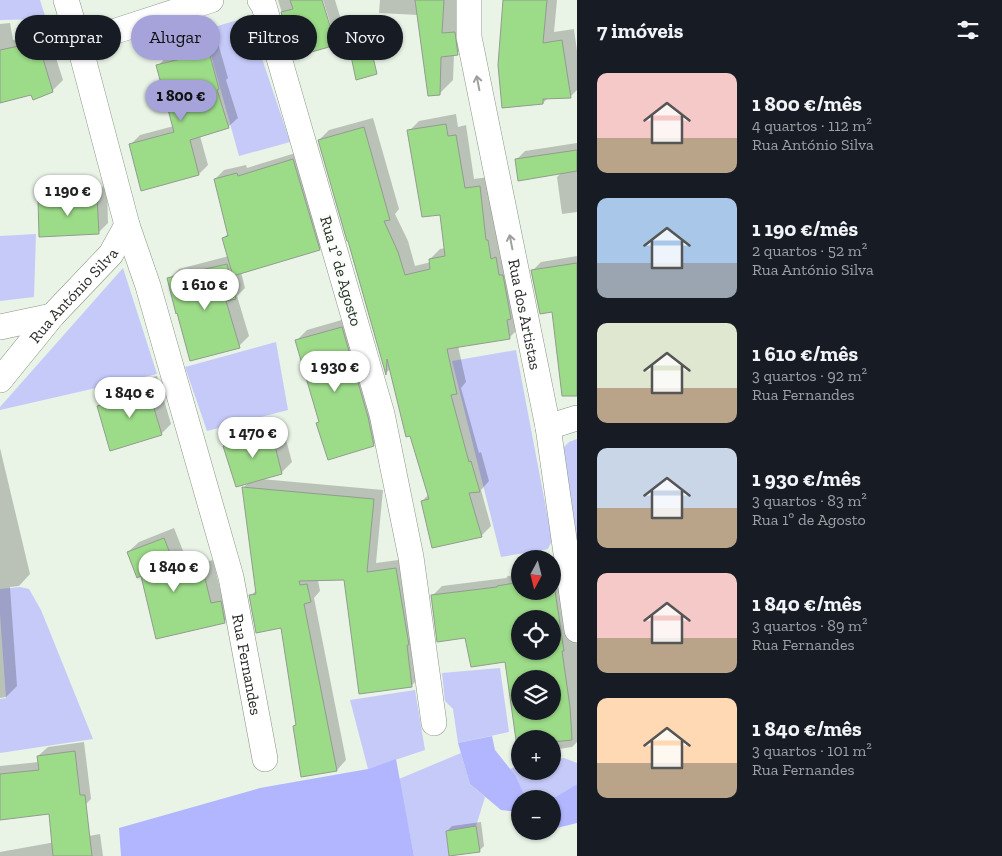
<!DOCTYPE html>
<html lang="pt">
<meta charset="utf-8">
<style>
body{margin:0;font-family:"Zilla Slab",serif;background:#242831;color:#f1f3f6;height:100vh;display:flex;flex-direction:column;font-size:19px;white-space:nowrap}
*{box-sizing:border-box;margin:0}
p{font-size:16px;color:#9ea1a6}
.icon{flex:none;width:28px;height:28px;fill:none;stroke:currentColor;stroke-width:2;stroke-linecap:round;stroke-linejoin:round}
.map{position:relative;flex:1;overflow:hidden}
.drawer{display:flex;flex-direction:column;background:#171b24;width:425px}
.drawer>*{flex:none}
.banner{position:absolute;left:15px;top:15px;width:475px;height:45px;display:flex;gap:10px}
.needle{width:32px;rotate:187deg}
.fabs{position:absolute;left:511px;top:550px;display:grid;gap:10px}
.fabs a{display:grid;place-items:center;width:50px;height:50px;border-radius:50%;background:#171b24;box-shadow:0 1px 4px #0004;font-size:25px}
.price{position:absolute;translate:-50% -42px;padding:0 11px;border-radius:18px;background:#fff;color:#222;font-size:16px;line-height:32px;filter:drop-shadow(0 1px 2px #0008)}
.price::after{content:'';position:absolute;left:50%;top:30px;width:15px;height:11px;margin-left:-8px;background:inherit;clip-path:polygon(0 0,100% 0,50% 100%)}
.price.active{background:#a6a3da;color:#111}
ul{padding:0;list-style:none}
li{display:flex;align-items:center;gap:15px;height:125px;padding:0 20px}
li span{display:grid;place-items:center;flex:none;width:140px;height:100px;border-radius:10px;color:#555}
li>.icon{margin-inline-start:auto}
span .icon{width:60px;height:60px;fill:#fffc;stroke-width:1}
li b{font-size:21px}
h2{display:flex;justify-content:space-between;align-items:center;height:60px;padding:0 20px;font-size:21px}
.chip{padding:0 18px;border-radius:22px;background:#171b24;box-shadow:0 1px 4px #0004;font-size:18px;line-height:45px}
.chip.active{background:#a6a3da;color:#111}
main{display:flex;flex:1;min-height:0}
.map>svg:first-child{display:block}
</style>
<main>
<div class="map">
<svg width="577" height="856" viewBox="0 0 577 856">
<rect width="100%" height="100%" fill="#e9f3e6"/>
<!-- green -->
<g fill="#c6caf9">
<path d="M0,0h40l6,19 -46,1z"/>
<path d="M248,17l42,125 -51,14 -35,-126z"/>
<path d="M36,234l-2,63 -34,4v-65z"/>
<path d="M123,268l34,106 -157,36v-3z"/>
<path d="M276,342l12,68 -81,21 -22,-64z"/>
<path d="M516,350l36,190 -4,9 -47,8 -49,-196z"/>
<path d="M577,439v101h-5l-9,-92 6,-6z"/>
<path d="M20,587l9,2 12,21 52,129 -93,14v-54l6,-1 -6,-84v-25z"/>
<path d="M500,668l9,64 -51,11 -5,-34 -8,-8 -3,-28z"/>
<path d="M415,690l10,60 -57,19 -18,-69z"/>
<path d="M461,753l9,31 15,13 -9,29 -30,5 3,25h-35l-15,-77z"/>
<path d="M564,758l13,5v21l-25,15h-13l-16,-7 -13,-23 10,-4v6h32l1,-11z"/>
</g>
<!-- forest -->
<g fill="#b1b6ff">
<path d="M492,736l3,14 20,25 8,17 16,7h-19v13l-19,-2 -31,-26 -12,-41z"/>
<path d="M396,759l18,97h-293l-2,-28 141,-40 108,-19z"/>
<path d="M577,784v39l-24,6 -1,-30z"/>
</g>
<!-- shadow -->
<g fill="#0003" fill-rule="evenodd">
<path d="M278,0h42l13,39h2l-12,-39h12l10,33 -10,11 -40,12z"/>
<path d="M380,0h77l-1,20 12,-1 3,21 -14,13 -3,1 -1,26 -14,14 -21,-79 -39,-2z"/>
<path d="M505,0h52l-3,32 20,-3 3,22v39l-7,7h-21l-6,6z"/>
<path d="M10,23l3,17 35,-7 15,47 -11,11 -52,6v-73z"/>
<path d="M218,43l10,35 -2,2 12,38 -10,9 -28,9 8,29 -9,9 -69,-29 10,-10 34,-9 -16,-60 9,-10z"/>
<path d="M456,114l2,13 8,-2 8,54 15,-2 6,54h2l22,97 -10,10 -51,8 8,36 -5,6 18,65 2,-1 8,29 -8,9 10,36 -10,10 -59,-35 7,-7 -38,-126 -5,5 -37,-134 -30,-99 10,-10 44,-12 26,91 -4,5 13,27 7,25 16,-4 -1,-3 10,-10 5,-1 -4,-35 -32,-82 10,-10z"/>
<path d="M577,143v69l-15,2 -5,-37 5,-5 -46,-12 9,-9z"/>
<path d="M302,151l26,89 -9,9 -78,23 4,16 -8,8 12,40 -10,10 -70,-67 10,-10 50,-13 -6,-18 6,-5 -14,-54 9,-9 22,-5 1,3z"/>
<path d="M107,187l1,36 -10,10 -59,-33 10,-11z"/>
<path d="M577,256v127l-24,-72 -21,-40 9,-9z"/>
<path d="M352,317l31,118 -10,10 -55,-22 2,-2 -23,-81 10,-10z"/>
<path d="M157,376l14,48 -10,10 -63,-28 10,-10 12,-4 9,-9z"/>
<path d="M281,421l11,41 -11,11 -20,6 122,11 -7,73 30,-4 15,117 -10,10 -66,-107 -27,1 2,11 -6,7 32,162 -9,10 -43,-44 3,-3 -15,-96 -32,-31 7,-6 -14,-102 6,-6 -24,-35 10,-11z"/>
<path d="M0,448l30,126 -11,12 -9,1 7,99 -11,11 -6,1z"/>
<path d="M174,528l15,38 24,-6 8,33 10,-2 4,21 -11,10 -82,-48 -14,-22 11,-10z"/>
<path d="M564,568l13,63v111l-5,5 -20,3v-11h-32v7l-14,-86 -39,-23 -35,-41 10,-10 64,-8 2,-2 12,-1v16h32v-21zM520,619h32v32h-32zM520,679h32v32h-32z"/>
<path d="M84,742l7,57 -10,10 -81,9v-52l39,-4 -1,-6 10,-9z"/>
<path d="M481,822l3,24 -5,5 -32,-20 5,-5z"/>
<path d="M100,834l3,22h-103v-4z"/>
</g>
<!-- building -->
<g fill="#9cdb88" stroke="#929c8f" fill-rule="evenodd">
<path d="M290,0h32l14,45 -42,12 -13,-45 12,-3z"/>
<path d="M415,0h29l-2,33 13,-1 3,23 -17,2 -1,38 -12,1z"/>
<path d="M503,0h44l-4,43 19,-3 9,58 -28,1v5l-41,4 -4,-43z"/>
<path d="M369,40l8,34 -21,6 -8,-38z"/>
<path d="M38,42l15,50 -20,8 -2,-5 -31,8v-53z"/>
<path d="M209,52l10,37 -2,1 12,38 -39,12 9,35 -58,16 -12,-47 45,-12 -18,-67z"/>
<path d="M446,124l2,12 8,-1 9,53 15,-2 6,54h2l3,19 5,-2 3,18h4l8,44 -4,1 3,19 -63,10 10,45 -6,1 18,67 2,-1 9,31 -11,1 13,44 -50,11 -11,-47 8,-2 -19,-63 -4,1 -19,-78 -1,16 -38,-134h-1l-29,-101 46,-13 26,93 -6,1 14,31 7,23 25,-6 -1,-10 16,-3 -5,-41 -18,2 -15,-87z"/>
<path d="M577,150v21l-59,10 -3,-22z"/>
<path d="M293,159l27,91 -87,26 -11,-38 6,-2 -14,-57 23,-6 1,3z"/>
<path d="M97,196l2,38 -60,3 -1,-38z"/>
<path d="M577,263v133h-15l-10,-84 -12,2 -9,-44z"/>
<path d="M227,264l9,35 -10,2 14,47 -50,13 -13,-48 -1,1 -9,-36z"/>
<path d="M342,327l26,90 6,29 -46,14 -12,-37 3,-1 -24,-82z"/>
<path d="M147,385l15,50 -52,16 -13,-45 22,-7 -1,-6z"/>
<path d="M271,430l11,44 -46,13 -13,-41z"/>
<path d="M242,487l132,12 -7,73 29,-4 13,77h-2l5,42 -53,7 -15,-114 -45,1 1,4 7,-1 4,18 -7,2 33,167 -36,6 -8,-51 3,-1 -15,-97 -25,5 -7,-38 7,-1z"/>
<path d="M164,538l15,38 24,-6 8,33 10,-2 4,22 -69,16 -15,-63 -4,2 -10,-26z"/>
<path d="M553,577l11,74h-2l8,56 2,33 -20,2v-3h-32v8h-3l-12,-85 -34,5 -6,-29 -28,4 -6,-47 66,-8v-1l23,-4v9h32zM520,619h32v32h-32zM520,679h32v32h-32z"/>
<path d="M75,751l5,44h5l7,61h-39l-4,-42 -49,6v-46l39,-4 -2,-14z"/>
<path d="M476,826l4,26 -31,4 -3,-25z"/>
</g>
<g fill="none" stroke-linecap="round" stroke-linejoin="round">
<!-- minor casing -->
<g stroke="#8a9387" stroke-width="26">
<g id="minor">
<path d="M260,0l4,6 118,408 29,143 23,166"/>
<path id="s1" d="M469,0v37l79,390 29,203"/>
<path d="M79,43l132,-43"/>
<path id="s2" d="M127,225l21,61 83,291 34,182"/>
<path d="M0,327l52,-11"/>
<path id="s3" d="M0,380l52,-64 59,-62 16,-29 -48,-182 -13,-43"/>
<path d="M548,427l29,-9"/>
</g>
</g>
<!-- minor -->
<use href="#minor" stroke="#fff" stroke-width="25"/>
</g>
<!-- one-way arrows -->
<defs><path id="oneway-shaft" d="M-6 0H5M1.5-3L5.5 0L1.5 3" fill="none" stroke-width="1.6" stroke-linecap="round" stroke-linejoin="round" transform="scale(1.25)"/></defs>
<g stroke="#9ea09d">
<use href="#oneway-shaft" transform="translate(478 83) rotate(-101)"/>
<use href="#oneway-shaft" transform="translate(511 242) rotate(-101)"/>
</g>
<g text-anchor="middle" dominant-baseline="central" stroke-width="4.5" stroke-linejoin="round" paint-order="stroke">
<!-- street labels -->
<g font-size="16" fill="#272b26" stroke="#fafef9">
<text transform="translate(341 271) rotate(74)">Rua 1º de Agosto</text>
<text stroke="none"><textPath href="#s3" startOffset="112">Rua António Silva</textPath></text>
<text stroke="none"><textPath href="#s1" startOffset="320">Rua dos Artistas</textPath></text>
<text stroke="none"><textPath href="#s2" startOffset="456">Rua Fernandes</textPath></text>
</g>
</g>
</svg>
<div class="fabs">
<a><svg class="needle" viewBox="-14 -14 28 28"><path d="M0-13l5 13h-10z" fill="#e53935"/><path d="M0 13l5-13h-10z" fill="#9ea1a6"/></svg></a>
<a><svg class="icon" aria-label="locate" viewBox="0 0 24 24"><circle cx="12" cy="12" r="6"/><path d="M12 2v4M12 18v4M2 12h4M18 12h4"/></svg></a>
<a><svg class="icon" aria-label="layers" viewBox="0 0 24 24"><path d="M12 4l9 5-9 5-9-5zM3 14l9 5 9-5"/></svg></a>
<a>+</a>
<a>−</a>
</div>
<b class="price active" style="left:181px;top:122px">1 800 €</b>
<b class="price" style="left:68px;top:217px">1 190 €</b>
<b class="price" style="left:205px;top:311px">1 610 €</b>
<b class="price" style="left:335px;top:393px">1 930 €</b>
<b class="price" style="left:130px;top:419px">1 840 €</b>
<b class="price" style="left:253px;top:459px">1 470 €</b>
<b class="price" style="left:174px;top:593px">1 840 €</b>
<div class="banner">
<a class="chip">Comprar</a>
<a class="chip active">Alugar</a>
<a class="chip">Filtros</a>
<a class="chip">Novo</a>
</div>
</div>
<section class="drawer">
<h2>7 imóveis<svg class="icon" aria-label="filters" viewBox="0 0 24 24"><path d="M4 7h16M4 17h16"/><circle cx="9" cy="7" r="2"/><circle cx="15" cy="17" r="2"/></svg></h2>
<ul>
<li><span style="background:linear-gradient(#f6c9c9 65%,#b9a48a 0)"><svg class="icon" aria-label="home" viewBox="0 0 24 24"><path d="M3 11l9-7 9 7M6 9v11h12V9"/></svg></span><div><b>1 800 €/mês</b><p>4 quartos · 112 m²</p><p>Rua António Silva</p></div></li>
<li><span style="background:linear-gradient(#a9c7e8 65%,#9aa5b1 0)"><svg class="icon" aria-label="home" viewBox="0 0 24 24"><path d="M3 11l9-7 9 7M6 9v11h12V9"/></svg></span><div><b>1 190 €/mês</b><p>2 quartos · 52 m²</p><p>Rua António Silva</p></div></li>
<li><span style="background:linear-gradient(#dfe7d0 65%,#b9a48a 0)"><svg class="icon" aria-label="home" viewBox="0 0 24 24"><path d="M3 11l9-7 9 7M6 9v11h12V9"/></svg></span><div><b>1 610 €/mês</b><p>3 quartos · 92 m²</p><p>Rua Fernandes</p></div></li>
<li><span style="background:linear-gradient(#c9d6e8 60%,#b9a48a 0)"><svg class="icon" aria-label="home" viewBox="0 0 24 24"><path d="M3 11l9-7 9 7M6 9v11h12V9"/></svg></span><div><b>1 930 €/mês</b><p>3 quartos · 83 m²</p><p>Rua 1º de Agosto</p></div></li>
<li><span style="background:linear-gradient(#f6c9c9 65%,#b9a48a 0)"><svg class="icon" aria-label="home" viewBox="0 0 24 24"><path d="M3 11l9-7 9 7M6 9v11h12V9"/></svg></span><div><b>1 840 €/mês</b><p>3 quartos · 89 m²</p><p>Rua Fernandes</p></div></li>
<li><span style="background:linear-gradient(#ffd9b3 65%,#b9a48a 0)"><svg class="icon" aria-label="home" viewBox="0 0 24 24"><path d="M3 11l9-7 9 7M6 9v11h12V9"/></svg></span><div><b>1 840 €/mês</b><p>3 quartos · 101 m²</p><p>Rua Fernandes</p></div></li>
</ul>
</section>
</main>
